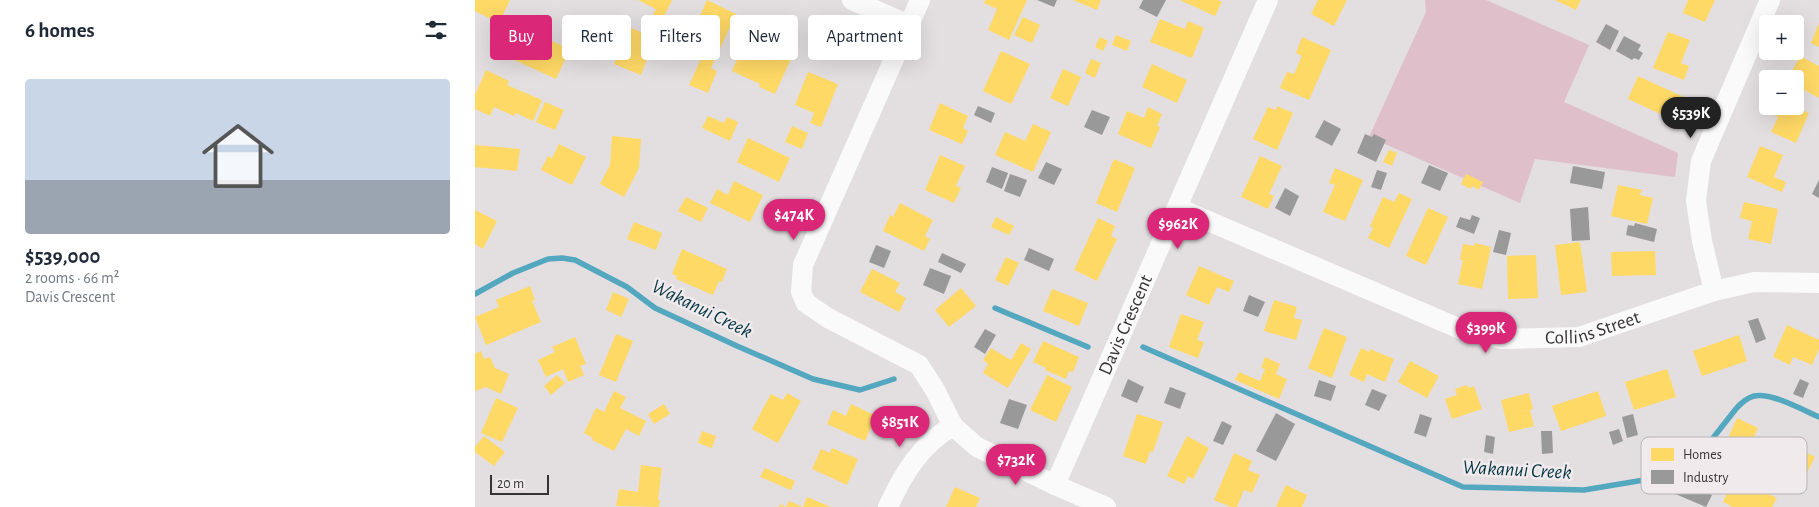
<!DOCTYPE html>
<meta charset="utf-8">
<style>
body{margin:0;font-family:"Alegreya Sans",sans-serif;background:#f6f6f7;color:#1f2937;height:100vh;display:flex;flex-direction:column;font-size:19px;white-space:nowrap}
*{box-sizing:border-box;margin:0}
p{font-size:16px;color:#747a83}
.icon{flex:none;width:28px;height:28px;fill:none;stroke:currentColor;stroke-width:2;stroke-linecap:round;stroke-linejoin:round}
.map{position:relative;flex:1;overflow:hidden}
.drawer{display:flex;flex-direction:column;background:#fff;width:475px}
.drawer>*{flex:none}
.hud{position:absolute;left:15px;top:15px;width:475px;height:45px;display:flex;gap:10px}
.fabs{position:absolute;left:1284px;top:15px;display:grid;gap:10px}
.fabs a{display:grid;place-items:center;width:45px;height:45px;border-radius:5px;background:#fff;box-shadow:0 5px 20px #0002;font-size:25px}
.scale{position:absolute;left:15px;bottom:12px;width:59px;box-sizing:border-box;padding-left:5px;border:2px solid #363334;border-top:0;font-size:14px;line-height:18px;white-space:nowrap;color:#363334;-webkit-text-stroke:4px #f1eaec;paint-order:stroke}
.price{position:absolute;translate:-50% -42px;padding:0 11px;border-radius:18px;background:#db2777;color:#fff;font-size:16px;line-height:32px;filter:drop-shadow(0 1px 2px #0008)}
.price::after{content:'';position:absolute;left:50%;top:30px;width:15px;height:11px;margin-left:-8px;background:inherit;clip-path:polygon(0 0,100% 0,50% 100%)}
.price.on{background:#222;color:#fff}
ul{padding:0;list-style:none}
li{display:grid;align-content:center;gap:10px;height:265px;padding:0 25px}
li span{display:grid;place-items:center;height:155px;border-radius:5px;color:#555}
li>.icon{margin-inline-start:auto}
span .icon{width:90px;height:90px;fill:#fffc;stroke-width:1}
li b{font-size:21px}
h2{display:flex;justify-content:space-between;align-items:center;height:60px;padding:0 25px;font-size:21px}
.pill{padding:0 18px;border-radius:5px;background:#fff;box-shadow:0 5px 20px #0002;font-size:18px;line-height:45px}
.pill.on{background:#db2777;color:#fff}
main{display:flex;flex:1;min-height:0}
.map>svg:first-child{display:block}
</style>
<main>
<section class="drawer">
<h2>6 homes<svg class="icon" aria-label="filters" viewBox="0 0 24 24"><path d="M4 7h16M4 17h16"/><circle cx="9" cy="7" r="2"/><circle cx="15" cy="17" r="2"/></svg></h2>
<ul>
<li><span style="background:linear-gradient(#c9d6e8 65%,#9aa5b1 0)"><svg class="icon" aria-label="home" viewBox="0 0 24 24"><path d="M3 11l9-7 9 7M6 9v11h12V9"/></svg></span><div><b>$539,000</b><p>2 rooms · 66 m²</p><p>Davis Crescent</p></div></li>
</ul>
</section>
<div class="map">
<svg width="1344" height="507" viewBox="0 0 1344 507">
<rect width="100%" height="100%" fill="#e3dee0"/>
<!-- green -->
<path fill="#debfca" d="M950,0h61l103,45 -25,57 114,51 -3,24 -140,-18 -15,44 -151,-66 57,-125z"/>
<!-- homes -->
<g fill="#ffd966">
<path d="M0,0h35l-11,23 -24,-12z"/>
<path d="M163,0h34l-10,20 -9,-5 3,-6z"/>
<path d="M232,0l29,14 -25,54 6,3 -9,22 -19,-8 23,-50 -17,-8z"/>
<path d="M510,0h42l-18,40 -21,-10 9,-21 -13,-6z"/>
<path d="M598,0h28l-4,10z"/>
<path d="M705,0h38l4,2 -7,14z"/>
<path d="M843,0h29l-13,26 -23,-12z"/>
<path d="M1080,0h26l-5,10z"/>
<path d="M1213,0h27l-10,22 -22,-9z"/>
<path d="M548,17l17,8 -8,18 -18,-8z"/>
<path d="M685,19l25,10 3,-8 16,7 -12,30 -42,-16z"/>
<path d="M1344,23v24l-8,-4z"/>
<path d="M39,24l56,25 -14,30 -46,-21 4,-9 -10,-4z"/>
<path d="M154,27l23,10 -8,21 3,1 -6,16 -27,-11z"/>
<path d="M1193,32l22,8 -9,23 8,3 -5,14 -31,-12z"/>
<path d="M641,35l15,6 -4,10 -15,-6z"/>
<path d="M625,37l8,4 -5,10 -8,-4z"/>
<path d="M827,37l29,13 -22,50 -29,-12 7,-16 7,2 8,-18 -6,-3z"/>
<path d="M270,50l13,6 2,-3 13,6 3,-7 15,7 -16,35 -16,-7 1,-3 -28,-13 7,-16 3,1z"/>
<path d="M526,51l29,13 -19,40 -28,-13z"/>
<path d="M1325,56l19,10v32l-24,-13v-6h-7z"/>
<path d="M616,59l10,4 -6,15 -10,-5z"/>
<path d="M677,64l35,16 -10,23 -35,-16z"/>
<path d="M588,69l18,8 -13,29 -18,-8z"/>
<path d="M11,70l23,11 -2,4 35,15 -9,21 -17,-8 -2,3 -20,-9 -4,9 -15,-7v-14z"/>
<path d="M333,72l30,12 -17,43 -11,-4 4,-10 -19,-8z"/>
<path d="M1163,76l50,23 -10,23 -50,-23z"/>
<path d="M70,102l19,8 -9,20 -19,-8z"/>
<path d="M465,103l28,13 -5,12 5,3 -6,13 -33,-14z"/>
<path d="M802,106l16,7 -16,37 -24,-11 15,-32 8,3z"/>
<path d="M1295,106h24l15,7 -13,30 -25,-11 7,-15 -11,-5z"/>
<path d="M673,107l14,7 -5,12 3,1 -9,21 -33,-14 9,-23 17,7z"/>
<path d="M233,116l16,7 3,-6 11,5 -8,19 -28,-13z"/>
<path d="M558,124l18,8 -18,40 -38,-17 10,-23 20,9z"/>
<path d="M317,126l16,7 -6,16 -17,-7z"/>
<path d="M137,136l29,3 -2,29 -15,29 -24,-13 10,-19z"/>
<path d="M273,138l42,20 -11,24 -42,-20z"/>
<path d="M84,144l27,13 -14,28 -31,-15 7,-14 4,2z"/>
<path d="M0,145l45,4 -3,22 -42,-4z"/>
<path d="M1285,146l23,9 -9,22 12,5 -4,10 -35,-15z"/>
<path d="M914,150l8,3 -5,13 -9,-4z"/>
<path d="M465,155l25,11 -9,20 5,2 -7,15 -29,-13z"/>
<path d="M785,156l22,10 -13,28 5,2 -6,13 -27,-12z"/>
<path d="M639,159l21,9 -18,44 -21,-9z"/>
<path d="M860,168l28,12 -18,41 -22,-9 12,-27 -6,-2z"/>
<path d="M991,174l17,8 -4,8 -7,-4 -1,3 -10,-5z"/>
<path d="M259,181l29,14 -13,27 -40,-19 7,-14 11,6z"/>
<path d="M1143,185l24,5 -2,5 13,3 -6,26 -36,-8z"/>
<path d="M924,193l13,6 -23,49 -21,-10 5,-10 -3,-2 13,-29 11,5z"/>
<path d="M211,197l22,11 -7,14 -23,-11z"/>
<path d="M1269,202l34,7 -7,35 -23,-5 4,-18 -12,-3z"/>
<path d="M425,203l33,17 -8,16 5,3 -6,12 -41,-20 7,-16 3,2z"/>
<path d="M953,208l20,9 -22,48 -20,-9z"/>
<path d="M0,210l22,11 -14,28 -8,-5z"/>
<path d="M521,217l18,9 -5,9 -18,-8z"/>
<path d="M623,218l17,8 -4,10 6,3 -20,42 -23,-11z"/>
<path d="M159,222l28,11 -6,17 -29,-11z"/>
<path d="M1105,242l7,50 -26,3 -6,-50z"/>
<path d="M1000,243l16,4 -9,42 -24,-5 5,-24h-3l3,-16 11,2z"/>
<path d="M207,249l45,20 -5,13 -3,-1 -6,14 -37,-16 1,-3 -5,-2z"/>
<path d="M1180,251l1,24 -44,1 -1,-24z"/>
<path d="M1061,255l2,43 -30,1 -1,-43z"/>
<path d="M531,257l13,6 -11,23 -13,-6z"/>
<path d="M724,266l35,15 -5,11 -12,-5 -8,18 -23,-10z"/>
<path d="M397,269l28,14 -5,9 11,6 -7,14 -39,-20z"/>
<path d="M55,286l5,14 -3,1 9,21 -55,23 -11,-28 24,-10 -3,-7z"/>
<path d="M486,288l15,18 -27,21 -14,-17z"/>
<path d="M577,289l36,14 -9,23 -36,-15z"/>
<path d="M138,292l16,7 -8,18 -15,-7z"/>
<path d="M799,300l23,7 -3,11 8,2 -6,20 -32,-9z"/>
<path d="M706,314l23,8 -7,18 7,2 -6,16 -29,-11z"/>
<path d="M1312,325l32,15v9l-7,16 -19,-8 -3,8 -17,-8z"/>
<path d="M849,328l23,9 -15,41 -24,-10z"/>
<path d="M141,334l17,7 -17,41 -17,-7z"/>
<path d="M1264,335l8,26 -45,15 -9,-25z"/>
<path d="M100,337l11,27 -6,2 4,9 -16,7 -5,-13 -17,8 -8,-17 17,-8 -3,-5z"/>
<path d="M568,341l36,16 -6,15 -4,-1 -3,8 -21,-9 1,-2 -13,-6z"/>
<path d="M546,343l10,6 -23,39 -25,-15 5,-9 -5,-4 8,-12 20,12z"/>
<path d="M886,348l8,4 1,-3 24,10 -9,23 -18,-8 -3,8 -15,-7z"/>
<path d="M6,351l3,8 6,-2 5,11 14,6 -8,20 -15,-7 -11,4v-37z"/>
<path d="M790,357l15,7 -4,10 11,5 -8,20 -44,-19 4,-8 21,9 5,-12 -4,-1z"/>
<path d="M935,361l29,15 -12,22 -29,-16z"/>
<path d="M1192,369l9,28 -42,13 -9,-28z"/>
<path d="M82,375l8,8 -14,12 -7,-9z"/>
<path d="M572,375l25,12 -16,35 -26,-12z"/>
<path d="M992,385l1,3 6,-2 8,23 -30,10 -7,-20 12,-4 -2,-6z"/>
<path d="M139,391l12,6 -6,11 26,13 -7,15 -13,-7 -12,22 -22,-11 1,-2 -9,-5 12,-25 8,4z"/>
<path d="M1123,391l8,25 -45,15 -9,-25z"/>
<path d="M312,393l14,8 -23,42 -26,-14 19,-35 12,6z"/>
<path d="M1054,393l4,16 -3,1 4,16 -25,6 -8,-32z"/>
<path d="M21,398l22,10 -16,34 -21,-9z"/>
<path d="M189,404l6,10 -16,10 -6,-10z"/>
<path d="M376,404l25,12 -11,25 -38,-17 6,-14 13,6z"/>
<path d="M662,414l26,8 -10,30 -3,-1 -4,13 -23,-8z"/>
<path d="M1262,418l21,10 -12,27 -21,-10z"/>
<path d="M227,431l14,5 -4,12 -14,-5z"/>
<path d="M9,436l21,16 -11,14 -19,-14v-5z"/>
<path d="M712,436l22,12 -16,31 -5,-3 -4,8 -17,-8z"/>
<path d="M1315,444l25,13 -12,24 -34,-16 9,-19 9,5z"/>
<path d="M357,448l26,11 -11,26 -35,-16 9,-20 9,4z"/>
<path d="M759,453l18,8 -4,9 12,5 -8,18 -8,-3 -7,17h-6l-17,-7z"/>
<path d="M166,465l21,3 -4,32h2l-1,7 -43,-1 3,-17 19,3z"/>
<path d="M290,468l30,13 -4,9 -31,-13z"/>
<path d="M1264,479l38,19 -5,9h-39l-10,-5 7,-15 4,2z"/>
<path d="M811,485l21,10 -5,12h-26z"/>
<path d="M480,487l25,11 -4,9h-30z"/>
<path d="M332,497l24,10h-52l1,-3 6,3 3,-6 14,6z"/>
</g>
<!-- industry -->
<g fill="#999">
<path d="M562,0h20l-3,7z"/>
<path d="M668,0h23l-9,17 -18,-9z"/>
<path d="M1131,24l13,7 -9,19 -14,-8z"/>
<path d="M1149,36l17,9 -3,5 5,3 -4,7 -5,-2 -2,2 -16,-9z"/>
<path d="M503,106l17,7 -4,10 -17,-8z"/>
<path d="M617,110l18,7 -8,18 -18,-8z"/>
<path d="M849,120l17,9 -9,17 -17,-9z"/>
<path d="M890,134l7,3 2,-3 12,6 -10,22 -19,-9z"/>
<path d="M571,162l16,7 -8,16 -16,-7z"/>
<path d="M954,165l19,8 -8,18 -19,-8z"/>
<path d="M1098,166l32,6 -3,17 -32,-6z"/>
<path d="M517,167l16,6 -6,16 -16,-7z"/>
<path d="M902,170l10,3 -6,17 -10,-3z"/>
<path d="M535,174l17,6 -7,17 -16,-6z"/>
<path d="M1344,180v18l-7,-4z"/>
<path d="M810,188l14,8 -9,20 -15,-8z"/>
<path d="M1113,207l2,33 -18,1 -2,-32z"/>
<path d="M997,215l8,3 -6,16 -18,-7 4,-10 10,3z"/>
<path d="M1160,223l22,6 -3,13 -28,-7 2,-10 6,1z"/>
<path d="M1024,230l12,3 -5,22 -13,-3z"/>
<path d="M401,245l15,6 -7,17 -15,-6z"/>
<path d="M554,248l25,11 -5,12 -25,-11z"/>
<path d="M467,253l24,11 -5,9 -23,-11z"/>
<path d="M455,268l21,8 -7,18 -21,-9z"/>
<path d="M774,295l16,7 -7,15 -15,-6z"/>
<path d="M1283,318l8,21 -10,4 -8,-22z"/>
<path d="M510,329l11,6 -11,19 -11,-7z"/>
<path d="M653,379l16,8 -7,16 -16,-7z"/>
<path d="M1325,379l9,4 -6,15 -10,-4z"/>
<path d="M844,380l17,6 -5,15 -17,-5z"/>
<path d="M695,387l16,6 -6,16 -16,-6z"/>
<path d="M897,389l15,6 -8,16 -14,-6z"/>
<path d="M534,399l18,6 -9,24 -18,-6z"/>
<path d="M801,413l19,11 -19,37 -20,-10z"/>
<path d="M945,414l12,4 -6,19 -12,-4z"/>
<path d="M1158,414l5,21 -11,3 -5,-21z"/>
<path d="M747,421l10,5 -9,19 -10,-4z"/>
<path d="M1144,429l4,12 -10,4 -4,-13z"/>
<path d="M1066,431h11l1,22 -11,1z"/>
<path d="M1011,435l9,2 -2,17 -9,-2z"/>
<path d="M1204,480l33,15 -6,12 -33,-14z"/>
</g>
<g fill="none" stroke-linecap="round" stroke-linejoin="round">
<!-- stream -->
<g stroke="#53a7be" stroke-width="5.5">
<path d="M0,294l38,-21 35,-14 14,-1 13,2 52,27 28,21 82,38 76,33 47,11 34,-11"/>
<path d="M520,308l93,39"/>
<path d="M668,347l320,140 121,3 66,-11 41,-13 44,-56c5,-6 11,-12 19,-14 17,-4 49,14 65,21"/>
</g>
<!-- minor -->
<g stroke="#fbfafa" stroke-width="20">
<path d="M377,0l57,25"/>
<path d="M445,0l-117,265 -2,27 5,11 22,15 91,47 16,25 18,36 24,21 78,38 51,22"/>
<path id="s1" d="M703,208l287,123 37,8 77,-2 135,-46 40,-9 65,1"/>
<path d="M1239,291l-12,-50 -6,-40 5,-40 69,-161"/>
<path id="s2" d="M580,485l213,-485"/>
<path d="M413,507c15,-33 33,-63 65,-81"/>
</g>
</g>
<g text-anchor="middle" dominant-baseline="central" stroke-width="5" stroke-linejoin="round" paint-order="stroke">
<!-- street labels -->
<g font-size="19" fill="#363334" stroke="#f1eaec">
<text stroke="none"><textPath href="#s2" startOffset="175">Davis Crescent</textPath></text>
<text stroke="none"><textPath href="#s1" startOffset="442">Collins Street</textPath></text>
</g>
<!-- water labels -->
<g font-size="20" font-style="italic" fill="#043744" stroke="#f1eaec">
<text transform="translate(227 309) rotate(26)">Wakanui Creek</text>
<text transform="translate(1042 470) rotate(3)">Wakanui Creek</text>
</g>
</g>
<!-- legend -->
<rect x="1166" y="437" width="166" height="57" rx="8" fill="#f1eaec" stroke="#b9b3b5" stroke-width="1"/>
<rect x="1176" y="448" width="23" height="13" fill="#ffd966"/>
<rect x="1176" y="470" width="23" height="14" fill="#999"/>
<g font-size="14" fill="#363334">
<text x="1208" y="459">Homes</text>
<text x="1208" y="482">Industry</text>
</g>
</svg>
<div class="fabs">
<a>+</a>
<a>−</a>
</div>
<div class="scale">20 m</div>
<b class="price on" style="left:1216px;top:139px">$539K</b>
<b class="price" style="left:319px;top:241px">$474K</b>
<b class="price" style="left:703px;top:250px">$962K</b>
<b class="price" style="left:1011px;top:354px">$399K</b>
<b class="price" style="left:425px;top:448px">$851K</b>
<b class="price" style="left:541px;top:486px">$732K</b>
<div class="hud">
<a class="pill on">Buy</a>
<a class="pill">Rent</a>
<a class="pill">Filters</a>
<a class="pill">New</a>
<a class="pill">Apartment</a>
</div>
</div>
</main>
